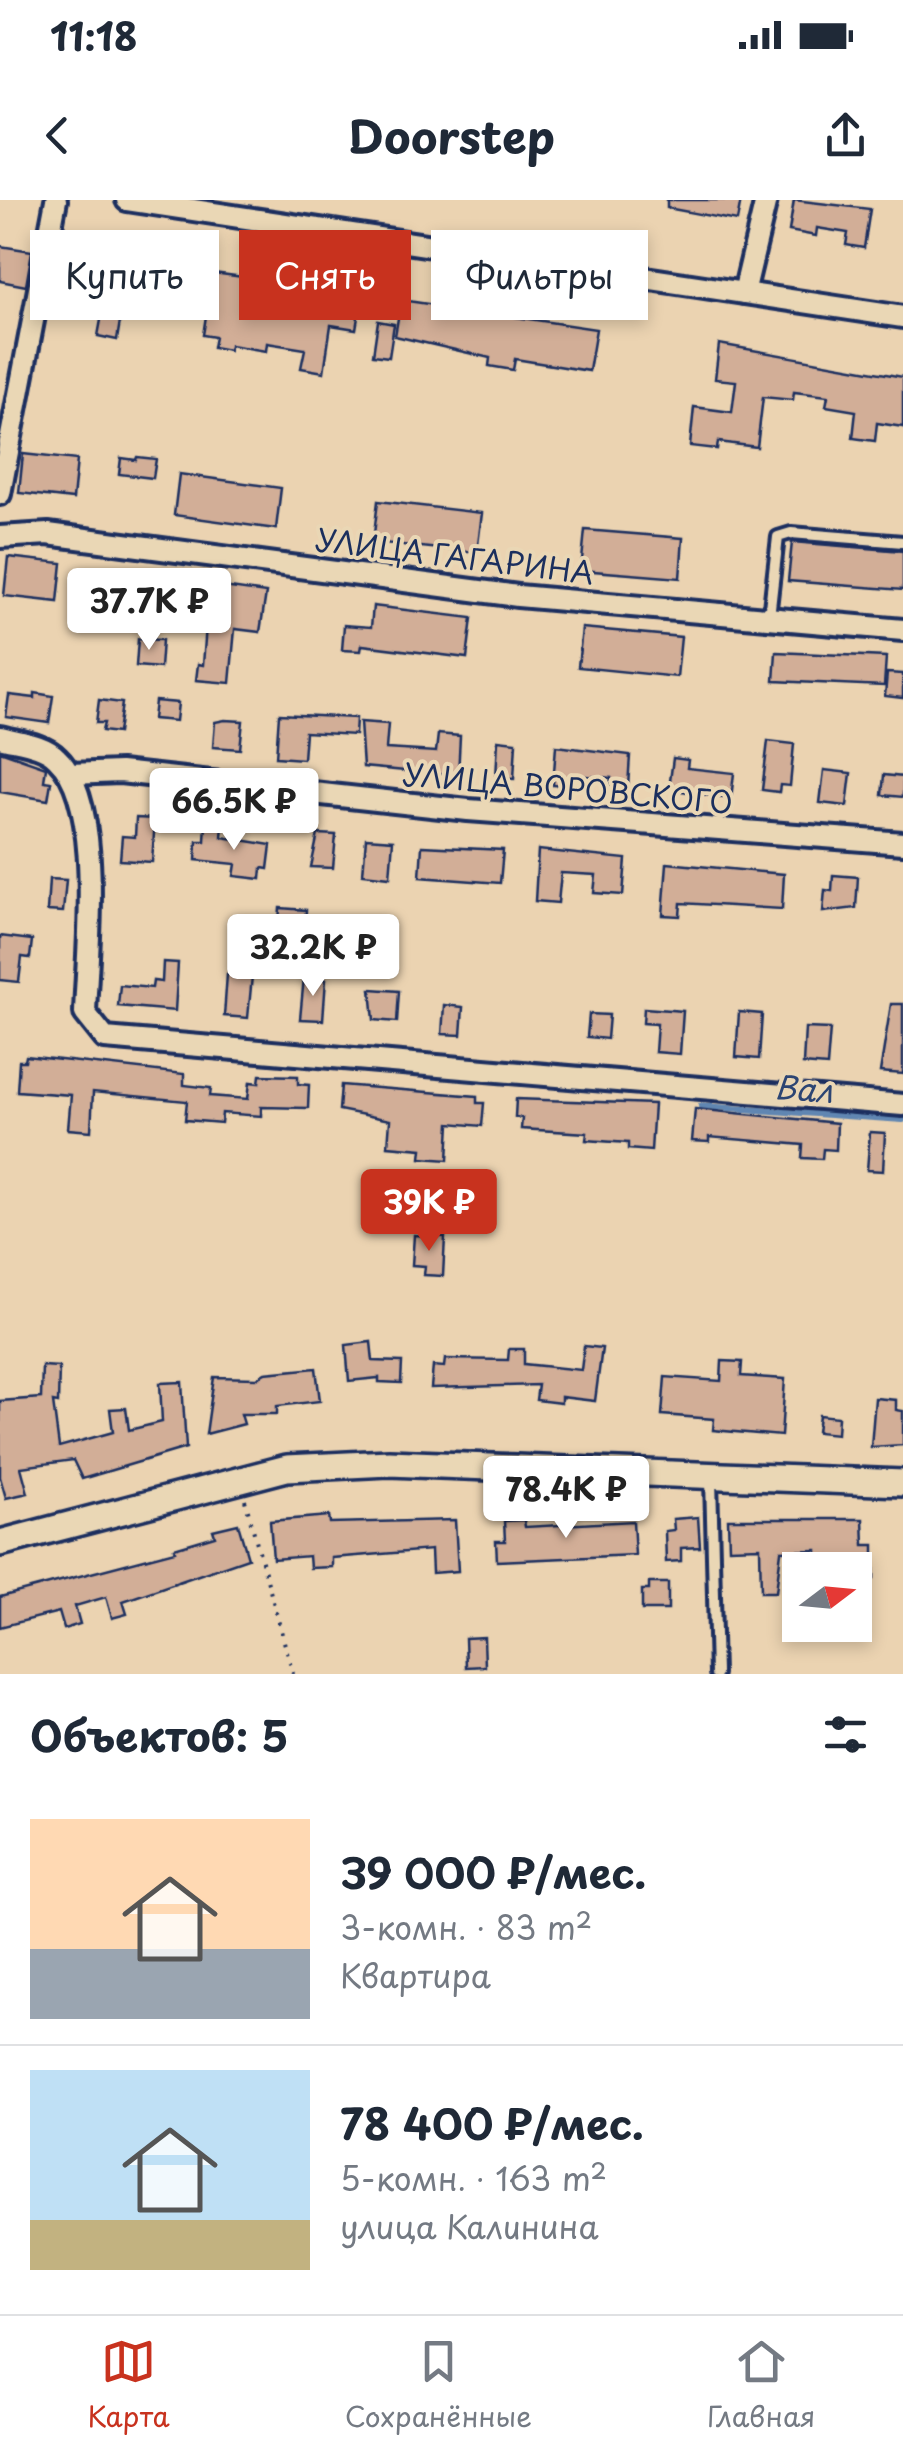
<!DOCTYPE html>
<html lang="ru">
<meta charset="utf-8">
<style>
body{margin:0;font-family:"Playpen Sans",sans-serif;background:#f6f6f7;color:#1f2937;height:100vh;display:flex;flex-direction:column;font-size:38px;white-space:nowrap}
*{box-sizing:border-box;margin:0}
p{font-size:32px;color:#747a83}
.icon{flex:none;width:55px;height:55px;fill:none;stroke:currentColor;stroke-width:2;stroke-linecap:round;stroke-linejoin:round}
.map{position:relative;height:1474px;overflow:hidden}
.drawer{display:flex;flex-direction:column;background:#fff;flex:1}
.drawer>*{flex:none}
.banner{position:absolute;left:30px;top:30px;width:845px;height:90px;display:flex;gap:20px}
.needle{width:65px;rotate:74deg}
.buttons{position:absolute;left:782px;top:1352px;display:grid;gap:20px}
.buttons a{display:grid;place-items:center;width:90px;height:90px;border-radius:0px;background:#fff;box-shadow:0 5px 15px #0003;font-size:50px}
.price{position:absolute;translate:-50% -85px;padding:0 22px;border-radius:10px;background:#fff;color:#222;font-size:32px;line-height:65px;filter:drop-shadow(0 2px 5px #0008)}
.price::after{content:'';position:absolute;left:50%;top:60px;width:30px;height:22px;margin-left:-15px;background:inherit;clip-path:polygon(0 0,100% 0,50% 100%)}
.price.current{background:#c8321e;color:#fff}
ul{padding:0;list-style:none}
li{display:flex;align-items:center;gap:30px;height:250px;padding:0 30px}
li+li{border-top:2px solid #e0e1e3}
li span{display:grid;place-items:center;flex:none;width:280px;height:200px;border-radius:0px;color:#555}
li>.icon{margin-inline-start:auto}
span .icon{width:120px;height:120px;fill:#fffc;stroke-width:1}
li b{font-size:42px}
h2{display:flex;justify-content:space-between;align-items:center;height:120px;padding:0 30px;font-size:42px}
.chip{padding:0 35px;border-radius:0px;background:#fff;box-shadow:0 5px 15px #0003;font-size:35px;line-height:90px}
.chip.current{background:#c8321e;color:#fff}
.status{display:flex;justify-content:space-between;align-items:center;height:70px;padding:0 50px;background:#fff;direction:ltr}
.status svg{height:28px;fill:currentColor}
header{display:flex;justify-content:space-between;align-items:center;height:130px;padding:0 30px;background:#fff;font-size:45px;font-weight:700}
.dock{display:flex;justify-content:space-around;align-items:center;height:140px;border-top:2px solid #e0e1e3;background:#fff;font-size:28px;color:#747a83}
.dock a{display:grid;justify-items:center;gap:5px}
.dock .current{color:#c8321e}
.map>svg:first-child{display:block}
</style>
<div class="status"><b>11:18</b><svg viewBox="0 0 49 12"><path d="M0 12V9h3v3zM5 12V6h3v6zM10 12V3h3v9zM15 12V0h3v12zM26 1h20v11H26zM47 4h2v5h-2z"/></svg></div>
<header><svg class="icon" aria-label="back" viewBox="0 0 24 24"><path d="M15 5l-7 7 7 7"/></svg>Doorstep<svg class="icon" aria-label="share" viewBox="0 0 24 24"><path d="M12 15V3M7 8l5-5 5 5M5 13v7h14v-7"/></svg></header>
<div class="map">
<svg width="903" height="1474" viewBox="0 0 903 1474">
<rect width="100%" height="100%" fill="#ebd3b1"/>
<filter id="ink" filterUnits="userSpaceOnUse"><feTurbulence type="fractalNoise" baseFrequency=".01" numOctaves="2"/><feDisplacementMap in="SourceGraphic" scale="20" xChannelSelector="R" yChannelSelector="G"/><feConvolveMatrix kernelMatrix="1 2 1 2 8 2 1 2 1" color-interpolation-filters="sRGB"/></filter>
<g filter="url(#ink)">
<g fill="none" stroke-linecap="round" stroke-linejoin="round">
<!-- stream -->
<path stroke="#6086b2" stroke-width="6" d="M701,906l202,14"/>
</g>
<!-- building -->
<g fill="#d2ae97" stroke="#1b2f5e" stroke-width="2.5">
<path d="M667,0h74l-4,21 -70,-13z"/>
<path d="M794,0l76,9 -6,39 -18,-3 2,-12 -31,-5 -1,8 -27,-5z"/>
<path d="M0,46l32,5 -6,35 -26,-5z"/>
<path d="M59,55l97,13 1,-6 27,5 -2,15 29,4 2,-13 149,20 -6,36 -25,-4 -7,47 -23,-4 4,-19 -38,-6 -1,8 -36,-6 -1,5 -16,-3 2,-10 -12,-2 3,-19 -83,-13 -6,37 -19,-4 8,-43 -52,-8z"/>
<path d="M401,100l195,29 -7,42 -74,-12 -2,11 -24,-4 1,-8 -95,-22z"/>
<path d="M378,121l16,3 -5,33 -16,-2z"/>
<path d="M719,144l184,33v50l-26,-4 -2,18 -22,-3 3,-27 -30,-5 2,-10 -34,-4 -1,8 -30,-3 -6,50 -39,-5 -1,7 -27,-3 4,-39 38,5 4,-31 -21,-2z"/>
<path d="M23,254l54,6 -4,39 -54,-6z"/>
<path d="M137,257l19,2 -3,19 -34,-4 2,-16 15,2z"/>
<path d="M179,274l102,14 -5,41 -102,-14z"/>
<path d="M378,301l104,12 -5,40 -104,-11z"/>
<path d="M585,330l98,8 -3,40 -99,-8z"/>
<path d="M792,342l111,9v39l-115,-9z"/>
<path d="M8,357l54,6 -4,39 -54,-6z"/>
<path d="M167,379l99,14 -6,39 -25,-3 -5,54 -34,-3 2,-16 5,1 3,-40 -45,-7z"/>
<path d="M373,406l99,12 -5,40 -105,-13 -1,6 -19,-1 2,-25 27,2z"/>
<path d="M582,428l99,9 -4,40 -99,-10z"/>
<path d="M138,439l24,1 -2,28 -24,-2z"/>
<path d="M776,452l110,5 -2,29 -110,-5z"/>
<path d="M887,473l16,1v24l-18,-2z"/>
<path d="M35,493l18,3 -4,27 -43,-6 3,-22 26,3z"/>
<path d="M99,500l23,3 -4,30 -16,-2 2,-8h-8z"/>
<path d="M155,501l23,2 -2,18 -23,-2z"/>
<path d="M279,514l77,4 -1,17 -50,-3 -2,27 -27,-2z"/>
<path d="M225,520l18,1 -3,28 -27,-2 2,-25z"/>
<path d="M360,522l28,2 -2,25 50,3 2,-18 22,2 -2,40 -95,-9z"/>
<path d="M498,540l18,2 -2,37 -18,-1z"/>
<path d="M768,541l26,3 -4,42 -10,-1 -1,7 -17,-2z"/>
<path d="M556,546l74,9 -2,32 -18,-2 1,-7 -39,-3v11l-19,-1z"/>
<path d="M0,551l46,16 -2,14 7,1 -3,18 -48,-8z"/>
<path d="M673,558l15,2 -1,8 47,5 -3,26 -62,-10z"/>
<path d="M824,570l27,3 -4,33 -27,-3z"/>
<path d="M884,575l19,2v20l-21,-2z"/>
<path d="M136,618l19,1 -3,43 -32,-2 2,-24 13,1z"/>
<path d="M206,623l17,2 -1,12 49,8 -3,24 -6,-1 -1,11 -27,-3 2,-12 -40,-4 1,-19h8z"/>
<path d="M318,634l18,1 -3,33 -22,-1z"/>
<path d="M366,638l27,2 -3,37 -27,-3z"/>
<path d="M422,646l81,4 -3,33 -80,-6z"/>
<path d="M538,650l88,9 -3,36 -29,-2 2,-18 -35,-2 -3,30 -23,-2z"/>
<path d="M667,663l117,11 -2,35 -101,-6 -1,13 -17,-1z"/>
<path d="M833,675l25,2 -2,31 -33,4 2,-22 7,1z"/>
<path d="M49,679l17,1 -3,32 -16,-1z"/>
<path d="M280,708l26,2 -2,27 -26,-2z"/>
<path d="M0,736l32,4 -2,18 -8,-1 -3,25 -19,-2z"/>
<path d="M368,743l15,1 -1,17 -16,-1z"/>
<path d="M163,762l15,1 -3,48 -57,-5 2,-21 32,3 1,-7 9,1z"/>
<path d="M227,774l25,2 -4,42 -24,-2z"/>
<path d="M304,777l22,2 -3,41 -23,-1z"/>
<path d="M371,789l28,2 -2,31 -23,-2z"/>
<path d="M891,804h12v70l-23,-2z"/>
<path d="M444,805l19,2 -2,28 -19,-1z"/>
<path d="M644,808l39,3 -3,43 -25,-2 2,-28 -14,-1z"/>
<path d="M739,812l23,2 -3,45 -23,-2z"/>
<path d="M589,814l20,1 -2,24 -20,-2z"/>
<path d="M805,828l25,1 -3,37 -24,-2z"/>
<path d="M26,856l158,18v11l27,3 -1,8 38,3 2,-17 9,1 1,-8 38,1v8l11,1 -1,23 -47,-1v9l-39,-3 -1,10 -11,-1 -25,-2 2,-19 -94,-9 -2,39 -23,-2 3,-34 -54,-4 2,-30h6z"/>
<path d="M341,885l136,11v7h7l-2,23 -32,-3 -2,37 -27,-2 1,-9 -34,-3 2,-26 -51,-10z"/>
<path d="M516,899l138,5 -3,47 -23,-2v-6l-42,-3 1,-7 -66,-4 1,-11 -7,-1z"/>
<path d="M695,909l142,14 -1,27 -13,-1 -1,10 -20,-1 1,-13 -94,-8v5l-17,-1z"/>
<path d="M870,932l15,1 -2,38 -16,-1z"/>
<path d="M414,1035l31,2 -2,39 -19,-1 1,-9 -13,-1z"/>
<path d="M371,1142l2,19 29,1 -1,21 -22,-1v-4l-30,3 -3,-36z"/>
<path d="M584,1146l18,2 -7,53 -34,-4v6l-25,-3 2,-15 -107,3 2,-22 11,1 1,-8 63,1 1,-11h15v15l57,6z"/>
<path d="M722,1161l20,1 -1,14 44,3 -4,57 -68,-6 1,-11 -52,-4 3,-38 56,4z"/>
<path d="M42,1166l17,1 -1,36 -5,-1 6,45 54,-15 -3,-23 16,-1 3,22 33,-8 -2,-39 22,-1 4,66 -104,31 -9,-19 -52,7 7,26 -22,5 -6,-21v-76l41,-3z"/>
<path d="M316,1168l4,33 -43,5v8h-36l3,10 -38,10 8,-57 43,1 8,-5z"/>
<path d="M875,1198l21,2v10l7,1v34l-32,2z"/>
<path d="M819,1215l19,2 -1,17 -20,-2z"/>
<path d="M329,1316l1,7 125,-3 3,51 -26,2 -1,-23 -99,8v9l-22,1 -1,-12 -36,3 -3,-38z"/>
<path d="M698,1317l2,30 -19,1v13l-15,1 -1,-31 9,-1 -1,-11z"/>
<path d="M728,1319h135l1,26h10v34h-19v-9h-6v-5l-32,1v-16l-36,1 -5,41h-15l-1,-45 -31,1z"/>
<path d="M524,1320l1,7 108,-6 2,34 -138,6 -1,-20h9l-1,-20z"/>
<path d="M238,1324l10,34 -125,43 4,13 -15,4 -6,-21 -31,9 5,18 -16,5 -5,-17 -59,15v-30l175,-46 -1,-3 41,-12 -2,-6z"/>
<path d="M649,1383h19v27h-26v-20h7z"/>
<path d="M484,1437l1,29 -19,1 -1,-29z"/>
</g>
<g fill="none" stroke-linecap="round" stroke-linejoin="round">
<!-- service casing -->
<g stroke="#1b2f5e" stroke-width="18">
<g id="service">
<path d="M769,417l9,-80 13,-4 112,9"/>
<path d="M711,1279l5,195"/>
</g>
</g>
<!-- minor casing -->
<g stroke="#1b2f5e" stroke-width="28">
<g id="minor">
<path d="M127,0l776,117"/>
<path d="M744,93l22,-93"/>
<path d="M0,294l56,-294"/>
<path d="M0,337l48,-3 470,62 385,34"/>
<path d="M0,537c18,5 44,7 57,21 48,45 30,193 28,255l20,25 798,67"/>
<path d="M71,574l49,-2 348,38 435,33"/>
</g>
</g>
<!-- tertiary casing -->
<g stroke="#1b2f5e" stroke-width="32">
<path id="tertiary" d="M0,1343l287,-75 102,-5 514,20"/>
</g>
<!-- path -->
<path stroke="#1b2f5e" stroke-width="4" stroke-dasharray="2.5 8" stroke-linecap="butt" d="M245,1300l48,174"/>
<!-- service -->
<use href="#service" stroke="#ead7b5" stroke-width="10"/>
<!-- minor -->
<use href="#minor" stroke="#ead7b5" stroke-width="20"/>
<!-- tertiary -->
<use href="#tertiary" stroke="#ead7b5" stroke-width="25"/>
</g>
</g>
<g text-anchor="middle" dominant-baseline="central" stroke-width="8" stroke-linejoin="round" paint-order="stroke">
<!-- street labels -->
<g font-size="30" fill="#1b2f5e" stroke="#ead7b5">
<text transform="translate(455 355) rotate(7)">УЛИЦА ГАГАРИНА</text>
<text transform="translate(568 587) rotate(5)">УЛИЦА ВОРОВСКОГО</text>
</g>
<!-- water labels -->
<g font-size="32" font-style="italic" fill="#2c4573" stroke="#ead7b5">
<text transform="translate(804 888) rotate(4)">Вал</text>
</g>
</g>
</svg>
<div class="buttons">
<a><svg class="needle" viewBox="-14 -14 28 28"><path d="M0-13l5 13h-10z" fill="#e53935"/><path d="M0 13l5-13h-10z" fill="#747a83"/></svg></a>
</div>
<b class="price" style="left:149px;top:453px">37.7K ₽</b>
<b class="price" style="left:234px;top:653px">66.5K ₽</b>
<b class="price" style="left:313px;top:799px">32.2K ₽</b>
<b class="price current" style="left:429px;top:1054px">39K ₽</b>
<b class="price" style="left:566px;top:1341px">78.4K ₽</b>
<div class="banner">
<a class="chip">Купить</a>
<a class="chip current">Снять</a>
<a class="chip">Фильтры</a>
</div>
</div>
<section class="drawer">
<h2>Объектов: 5<svg class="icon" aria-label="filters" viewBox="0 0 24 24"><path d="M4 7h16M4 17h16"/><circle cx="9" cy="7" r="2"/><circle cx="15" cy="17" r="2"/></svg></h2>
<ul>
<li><span style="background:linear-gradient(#ffd9b3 65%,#9aa5b1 0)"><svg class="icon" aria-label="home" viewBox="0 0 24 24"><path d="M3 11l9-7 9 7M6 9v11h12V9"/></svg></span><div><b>39 000 ₽/мес.</b><p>3-комн. · 83 m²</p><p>Квартира</p></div></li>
<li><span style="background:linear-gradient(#bfe0f5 75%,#c2b280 0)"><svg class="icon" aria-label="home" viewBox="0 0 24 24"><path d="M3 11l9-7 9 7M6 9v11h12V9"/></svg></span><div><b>78 400 ₽/мес.</b><p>5-комн. · 163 m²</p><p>улица Калинина</p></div></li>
</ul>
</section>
<nav class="dock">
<a class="current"><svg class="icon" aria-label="map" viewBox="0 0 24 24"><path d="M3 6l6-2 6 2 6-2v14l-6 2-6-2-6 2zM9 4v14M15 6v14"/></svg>Карта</a>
<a><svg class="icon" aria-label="saved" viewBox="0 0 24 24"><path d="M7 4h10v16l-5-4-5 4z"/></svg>Сохранённые</a>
<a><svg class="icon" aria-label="home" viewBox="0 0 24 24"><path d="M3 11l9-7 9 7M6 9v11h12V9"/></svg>Главная</a>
</nav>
